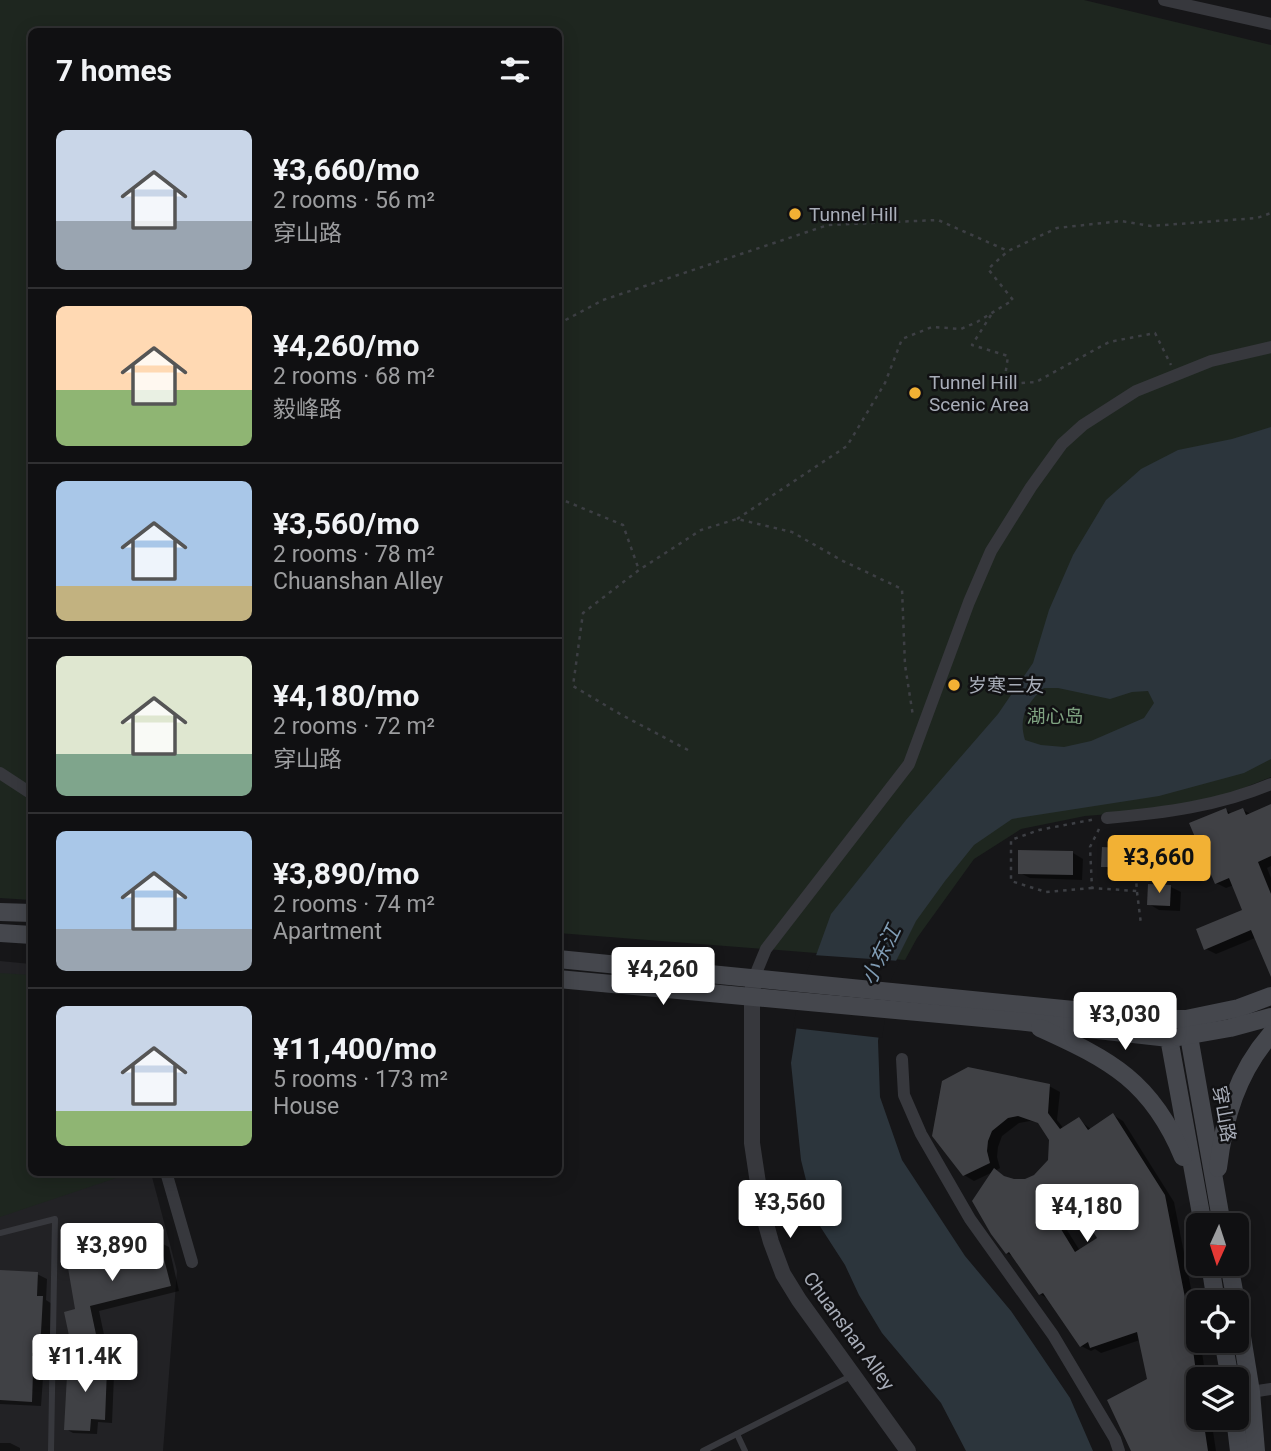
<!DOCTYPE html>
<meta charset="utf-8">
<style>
body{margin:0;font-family:Roboto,"Noto Sans SC",sans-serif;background:#19191b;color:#f1f3f6;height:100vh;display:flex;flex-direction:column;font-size:26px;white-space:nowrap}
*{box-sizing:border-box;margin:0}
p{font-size:23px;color:#9c9d9f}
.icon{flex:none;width:38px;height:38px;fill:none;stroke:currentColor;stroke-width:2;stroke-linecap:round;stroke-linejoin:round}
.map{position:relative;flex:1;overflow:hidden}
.drawer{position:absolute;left:28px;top:28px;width:534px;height:1148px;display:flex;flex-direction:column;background:#101012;border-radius:10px;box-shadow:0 4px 18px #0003,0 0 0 2px #303032}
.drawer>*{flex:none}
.needle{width:46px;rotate:183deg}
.controls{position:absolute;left:1186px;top:1213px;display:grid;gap:14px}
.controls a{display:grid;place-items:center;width:63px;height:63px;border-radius:10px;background:#101012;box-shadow:0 4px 18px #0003,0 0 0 2px #303032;font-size:35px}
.price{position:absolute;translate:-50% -60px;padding:0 16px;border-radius:7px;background:#fff;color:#222;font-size:23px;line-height:46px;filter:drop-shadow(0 2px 4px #0008)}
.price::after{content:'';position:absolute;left:50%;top:42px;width:21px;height:16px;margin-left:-10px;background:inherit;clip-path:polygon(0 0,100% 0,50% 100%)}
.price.current{background:#f2b134;color:#111}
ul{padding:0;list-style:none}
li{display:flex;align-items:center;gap:21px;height:175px;padding:0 28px}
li+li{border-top:2px solid #303032}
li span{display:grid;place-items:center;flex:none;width:196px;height:140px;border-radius:10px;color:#555}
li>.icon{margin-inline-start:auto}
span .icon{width:84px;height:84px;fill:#fffc;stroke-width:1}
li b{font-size:30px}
h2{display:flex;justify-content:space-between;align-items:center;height:84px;padding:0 28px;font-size:30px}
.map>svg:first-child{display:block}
</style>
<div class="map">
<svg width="1271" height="1451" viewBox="0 0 1271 1451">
<rect width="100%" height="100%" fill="#161618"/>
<!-- built -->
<path fill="#222225" d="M0,961l31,3 1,208 119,1 26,98 -14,180h-163z"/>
<!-- green -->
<g fill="#1e261f">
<path d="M0,0h1084l187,45v732l-50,20 -61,13 -75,6 -64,13 -47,30 -57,79 -12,22 -347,-27v-901h-526l-1,868 -31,-2z"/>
<path d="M0,973l31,2 1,197 99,1 -131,44z"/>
</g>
<!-- water -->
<path fill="#2c353c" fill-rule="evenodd" d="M1271,427v332l-27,14 -85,23 -147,23 -38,26 -29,36 -29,40 -29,58 -9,62 2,56 22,63 63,96 46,55 59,87 23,53h-127l-25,-48 -59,-70 -23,-38 -14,-30 -29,-45 -15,-60 -10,-97 11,-69 29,-80 75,-94 92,-106 35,-51 16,-53 24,-55 33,-55 35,-31 37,-19 54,-11zM1044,688h14l52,11 22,-7 16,-1 6,12 -10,15 -53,23 -27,6 -23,-2 -16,-5c-7,-23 2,-37 19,-52z"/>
<!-- pier -->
<path fill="#161618" d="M813,955l87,6 -9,19 -9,58 -89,-10 6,-34z"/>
<!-- shadow -->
<g fill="#0007" fill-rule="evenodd">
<path d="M1271,806v60l-4,2 4,10v86l-16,-26 -39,16 -10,-5 39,-38 -11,-26 -8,3 -10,-5 10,-73 6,4 11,-4 8,4z"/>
<path d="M1138,850l10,6 -1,17 -34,-1 -10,-6z"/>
<path d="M1073,853l10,6 -1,21 -52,-2 -10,-5z"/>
<path d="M1171,887l10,5 -1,19 -21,-1 -10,-6z"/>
<path d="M1049,1086l11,6 -3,28 7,9 15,-9 13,10 21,-15 10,6 51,81 23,117 9,60h-7v39h12l5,33h-83l16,-71 -9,-40 -39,13 -6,-4 -4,2 -10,-5 -31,-46 -10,-6 -26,-37 -7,-4 -33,-52 21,-30 -21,10 -10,-6 -30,-40zM1030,1121l7,1 10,7 4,10 -1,22 -6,9 -19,11 -17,-2 -13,-8 5,-3 -3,-11 1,-10 4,-11 17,-13zM1071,1192l29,47 -20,12 -29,-47z"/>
<path d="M159,1242l10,5 10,44 -80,20 7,33 -24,5 -9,-5 4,-33z"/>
<path d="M0,1272l37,2 10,5 -1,21 6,4 -2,52 -10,2 9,6v14h-6l-2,28 -41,-2z"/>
<path d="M97,1360l7,5v6l10,4 -2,48 -14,-1 -1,12 -24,-1 -7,-4z"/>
<path d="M0,1443h10l10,5v3h-20z"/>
</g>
<!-- building -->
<g fill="#404145" fill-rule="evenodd">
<path d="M1271,804v52l-13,6 13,32v83l-20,-47 -47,20 -8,-21 46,-19 -13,-32 -14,6 -26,-61 37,-15 2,6 15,-6 3,7z"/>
<path d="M1102,847l37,2 -1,19 -37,-1z"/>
<path d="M1018,850l55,1v24l-55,-1z"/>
<path d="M1148,884l23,1 -1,21 -23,-1z"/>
<path d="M968,1067l82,17 -2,29 12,16 19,-12 9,13 25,-17 52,82 23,118 11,81v24h4l5,33h-77l-24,-51 40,-21 -10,-47 -47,16 -2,-6 -8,5 -37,-54 -4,2 -30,-43 -3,2 -15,-20 -19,-33 22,-33 10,8 10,3h11l9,-4 14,-15 1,-20 -11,-17 -20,-7 -10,2 -16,13 -4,10 -1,10 3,12 -27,13 -31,-40 10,-55zM1064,1185l33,53 -22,14 -33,-54z"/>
<path d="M159,1240l12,46 -81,20 7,33 -26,6 -7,-33 11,-3 -8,-47z"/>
<path d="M0,1270l38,2 -1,24h6l-3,55 -8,2v3h8l-1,17h-6l-1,29 -32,-2z"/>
<path d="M68,1357l29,2v10h10l-2,51 -14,-1 -1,12 -26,-1z"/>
</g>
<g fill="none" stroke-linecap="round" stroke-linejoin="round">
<!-- path -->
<g stroke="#3d3f44" stroke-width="2.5" stroke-dasharray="3.5 5" stroke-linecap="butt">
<path d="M991,315l-19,30 36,11 -4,28 32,-2 73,-40 46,-9 16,32"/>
<path d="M558,324l45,-24 225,-75 110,-5 70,31"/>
<path d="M558,498l65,27 16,45"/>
<path d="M737,519l110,-73 38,-63 17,-44 30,-12 29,2 16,-7 36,-22 -25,-31 20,-18 49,-23 64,-7 30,5 106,-8 14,-5"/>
<path d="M688,750l-68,-36 -47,-28 10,-73 56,-43 62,-40 36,-11 55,13 49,28 61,29 3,76 8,51"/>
<path d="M1099,829l-9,18 2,41 45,3 -1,-12 13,1 9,-8 2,-18 34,-13"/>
<path d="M1092,888l-46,4 -35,-11v-41l28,-10 57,-11"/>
<path d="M1137,892l4,32"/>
</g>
<!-- service -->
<g stroke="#37383d" stroke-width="6">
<path d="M0,1233l55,-14 -4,232"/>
<path d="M737,1434l8,17"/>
<path d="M703,1451l148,-75"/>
</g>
<!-- minor -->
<g stroke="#37383d" stroke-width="12">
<path d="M1164,0l107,24"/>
<path d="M0,773l32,21"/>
<path d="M1107,818c56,-5 112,-12 164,-34"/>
<path d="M754,978l12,-29 143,-185 60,-162 22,-51 40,-64 31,-43 21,-19 53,-34 75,-30 60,-14"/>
<path d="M902,1059l2,36 17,39 49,85 83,116 62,104 4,12"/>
<path d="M166,1172l26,90"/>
<path d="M1251,1392l20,-3"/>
</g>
<!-- tertiary -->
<path stroke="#37383d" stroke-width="16" d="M754,978l-2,18v147l10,67 9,32 12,32 16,26 109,151"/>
<!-- secondary -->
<g stroke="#45474d" stroke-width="18">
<path d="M0,912l32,1"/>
<path d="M0,933l32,2"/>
<path d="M558,959l607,60h21l36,206"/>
<path d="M558,979l468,43 143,16 34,187"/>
<path d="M1186,1019l53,-11 32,-12"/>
<path d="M1040,1028c71,32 112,54 143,129"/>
<path d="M1179,1037l51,-9 41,-11"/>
<path d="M1218,1168c6,-50 19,-95 53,-134"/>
<path d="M1210,1264l6,38"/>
<path d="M1229,1264l7,38"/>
<path d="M1237,1306l14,86 5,59"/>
<path d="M1223,1340l7,39"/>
<path d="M1235,1418l4,33"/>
</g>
</g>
<!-- markers -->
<g fill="#f2b134" stroke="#111113" stroke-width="2.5">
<circle cx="795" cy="214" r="7"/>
<circle cx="915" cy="393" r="7"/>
<circle cx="954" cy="685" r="7"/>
</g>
<g text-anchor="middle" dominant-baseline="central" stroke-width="5" stroke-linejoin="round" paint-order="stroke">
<!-- poi labels -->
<g font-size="19" fill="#a8adb8" stroke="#111113" text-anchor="start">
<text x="809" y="214">Tunnel Hill</text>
<text x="929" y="382">Tunnel Hill<tspan x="929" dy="22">Scenic Area</tspan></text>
<text x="968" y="685">岁寒三友</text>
</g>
<!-- park labels -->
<g font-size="19" fill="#7fa381" stroke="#111113">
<text x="1055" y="716">湖心岛</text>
</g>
<!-- street labels -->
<g font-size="19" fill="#a8adb8" stroke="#111113">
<text transform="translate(1224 1114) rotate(80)">穿山路</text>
<text transform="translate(849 1331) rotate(54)">Chuanshan Alley</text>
</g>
<!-- water labels -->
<g font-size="21" font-style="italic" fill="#7f9bb3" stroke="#111113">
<text transform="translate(881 955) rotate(-64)">小东江</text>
</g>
</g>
</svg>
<div class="controls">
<a><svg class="needle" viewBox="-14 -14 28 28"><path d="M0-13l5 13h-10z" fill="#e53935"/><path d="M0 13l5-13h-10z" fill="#9c9d9f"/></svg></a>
<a><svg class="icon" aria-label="locate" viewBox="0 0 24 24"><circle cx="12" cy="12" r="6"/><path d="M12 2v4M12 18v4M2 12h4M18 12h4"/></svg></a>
<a><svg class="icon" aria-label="layers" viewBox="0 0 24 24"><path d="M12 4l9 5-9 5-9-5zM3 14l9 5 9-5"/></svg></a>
</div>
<b class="price current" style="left:1159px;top:895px">¥3,660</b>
<b class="price" style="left:663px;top:1007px">¥4,260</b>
<b class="price" style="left:1125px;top:1052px">¥3,030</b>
<b class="price" style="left:790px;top:1240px">¥3,560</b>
<b class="price" style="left:1087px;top:1244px">¥4,180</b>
<b class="price" style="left:112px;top:1283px">¥3,890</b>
<b class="price" style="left:85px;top:1394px">¥11.4K</b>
<section class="drawer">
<h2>7 homes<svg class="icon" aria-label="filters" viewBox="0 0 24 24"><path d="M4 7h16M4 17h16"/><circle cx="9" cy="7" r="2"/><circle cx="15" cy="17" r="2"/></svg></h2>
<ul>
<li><span style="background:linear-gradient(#c9d6e8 65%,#9aa5b1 0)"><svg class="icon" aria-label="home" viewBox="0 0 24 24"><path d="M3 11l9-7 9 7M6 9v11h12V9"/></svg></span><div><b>¥3,660/mo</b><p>2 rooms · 56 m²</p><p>穿山路</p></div></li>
<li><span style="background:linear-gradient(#ffd9b3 60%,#8fb573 0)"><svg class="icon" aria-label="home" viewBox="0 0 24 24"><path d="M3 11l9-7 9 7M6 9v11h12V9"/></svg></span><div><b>¥4,260/mo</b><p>2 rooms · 68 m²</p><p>毅峰路</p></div></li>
<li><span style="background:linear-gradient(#a9c7e8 75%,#c2b280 0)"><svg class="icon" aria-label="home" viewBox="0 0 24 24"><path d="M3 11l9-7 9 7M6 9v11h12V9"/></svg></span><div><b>¥3,560/mo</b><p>2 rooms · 78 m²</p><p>Chuanshan Alley</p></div></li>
<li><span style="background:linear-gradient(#dfe7d0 70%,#7fa58c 0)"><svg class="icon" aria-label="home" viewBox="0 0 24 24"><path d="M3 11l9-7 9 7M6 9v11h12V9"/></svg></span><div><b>¥4,180/mo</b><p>2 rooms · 72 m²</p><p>穿山路</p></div></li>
<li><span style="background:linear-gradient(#a9c7e8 70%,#9aa5b1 0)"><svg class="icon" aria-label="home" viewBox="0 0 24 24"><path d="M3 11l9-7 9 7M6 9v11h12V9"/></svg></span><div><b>¥3,890/mo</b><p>2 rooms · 74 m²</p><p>Apartment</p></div></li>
<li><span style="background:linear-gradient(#c9d6e8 75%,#8fb573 0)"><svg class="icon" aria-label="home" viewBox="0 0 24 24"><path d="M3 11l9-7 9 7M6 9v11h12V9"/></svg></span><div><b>¥11,400/mo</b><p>5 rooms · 173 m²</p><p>House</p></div></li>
</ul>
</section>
</div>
